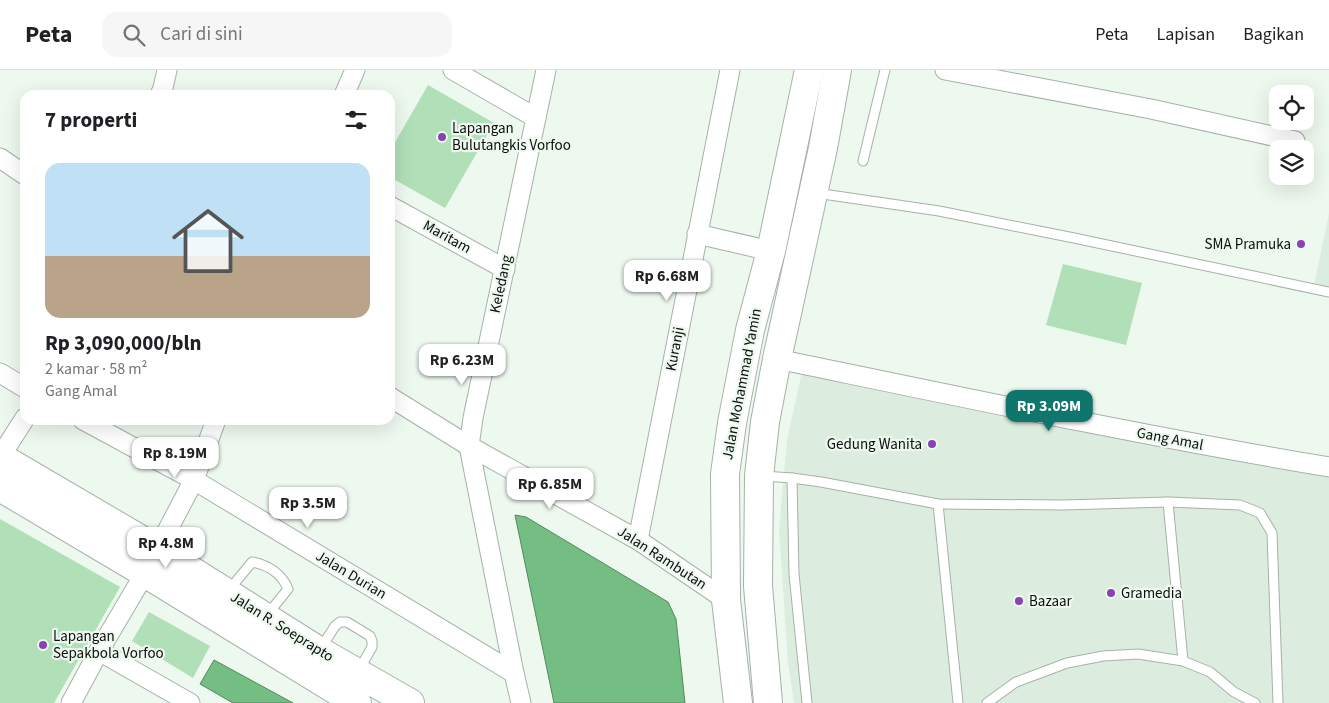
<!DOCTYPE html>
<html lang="id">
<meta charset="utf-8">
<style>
body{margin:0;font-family:"Source Sans 3",sans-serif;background:#f6f6f6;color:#202124;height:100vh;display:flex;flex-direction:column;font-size:19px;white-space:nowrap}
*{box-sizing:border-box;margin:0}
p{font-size:16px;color:#757577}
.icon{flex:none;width:28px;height:28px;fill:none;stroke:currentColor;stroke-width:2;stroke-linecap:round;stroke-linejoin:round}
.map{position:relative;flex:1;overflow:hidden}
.side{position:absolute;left:20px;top:20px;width:375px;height:335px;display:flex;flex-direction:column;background:#fff;border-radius:15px;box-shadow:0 5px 20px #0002}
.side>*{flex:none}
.fabs{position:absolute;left:1269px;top:15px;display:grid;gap:10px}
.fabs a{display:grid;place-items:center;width:45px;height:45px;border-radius:10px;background:#fff;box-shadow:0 5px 20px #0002;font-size:25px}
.price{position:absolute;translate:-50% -42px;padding:0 11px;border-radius:10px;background:#fff;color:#222;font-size:16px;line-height:32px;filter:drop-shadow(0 1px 2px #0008)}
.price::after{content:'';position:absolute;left:50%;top:30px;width:15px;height:11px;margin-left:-8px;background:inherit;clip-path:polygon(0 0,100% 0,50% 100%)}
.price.active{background:#0f766e;color:#fff}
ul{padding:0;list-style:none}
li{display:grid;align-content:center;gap:10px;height:265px;padding:0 25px}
li span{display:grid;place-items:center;height:155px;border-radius:15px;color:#555}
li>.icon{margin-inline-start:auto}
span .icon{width:90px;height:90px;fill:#fffc;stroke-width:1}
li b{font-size:21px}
h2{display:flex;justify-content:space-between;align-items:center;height:60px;padding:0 25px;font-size:21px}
header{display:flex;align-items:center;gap:30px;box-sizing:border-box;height:70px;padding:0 25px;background:#fff;border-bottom:1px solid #e0e0e0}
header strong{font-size:24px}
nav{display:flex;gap:28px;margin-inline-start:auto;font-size:18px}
.search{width:350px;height:45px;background:#f6f6f6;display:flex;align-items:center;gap:12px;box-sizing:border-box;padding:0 18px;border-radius:15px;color:#757577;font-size:19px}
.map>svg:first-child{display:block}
</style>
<header>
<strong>Peta</strong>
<div class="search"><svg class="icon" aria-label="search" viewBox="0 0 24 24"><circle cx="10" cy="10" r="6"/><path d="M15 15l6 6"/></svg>Cari di sini</div>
<nav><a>Peta</a><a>Lapisan</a><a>Bagikan</a></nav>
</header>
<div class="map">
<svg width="1329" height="633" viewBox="0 0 1329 633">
<rect width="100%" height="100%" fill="#edf8ef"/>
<!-- built -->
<g fill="#dceddf">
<path d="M1329,143v77l-15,-4z"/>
<path d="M803,297l526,95v241h-535l-6,-40 -9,-133 8,-90z"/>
</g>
<!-- green -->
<g fill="#b0dfb8">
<path d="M428,15l66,38 -49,85 -55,-31v-26z"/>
<path d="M1063,194l79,19 -16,62 -80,-20z"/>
<path d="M0,449l120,68 -66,116h-54z"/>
<path d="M149,542l61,34 -17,32 -61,-37z"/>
</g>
<!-- water -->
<g fill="#74bd83" stroke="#55895f">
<path d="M515,445l11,2 142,85 8,17 9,84h-131z"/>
<path d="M214,590l79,43h-60l-33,-19z"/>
</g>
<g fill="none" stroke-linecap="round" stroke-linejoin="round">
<!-- lane casing -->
<g stroke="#a7b1a9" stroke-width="11">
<g id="lane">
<path d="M863,91l22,-91"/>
<path d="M816,123l123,18 135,27 255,54"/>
<path d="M763,406l29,2 2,96 13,129"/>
<path d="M792,408l29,4 117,22 125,1 105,-3 72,3 20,8 12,20 6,170"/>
<path d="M1168,432l15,159"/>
<path d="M938,434l20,199"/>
<path d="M229,520l23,-28c16,3 30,12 36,27l-21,26"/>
<path d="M321,578l14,-22 5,-4h7l23,14 2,5v6l-13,23"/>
<path d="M987,633l29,-21 51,-19 36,-7 35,-2 45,7 27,11 24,20 21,11"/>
</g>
</g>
<!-- street casing -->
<g stroke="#a7b1a9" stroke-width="21">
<g id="street">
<path d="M453,0l83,48"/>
<path d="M945,0l206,39 144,32"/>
<path d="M160,25l3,-7 4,-18"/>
<path d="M344,25l11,-25"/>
<path d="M0,88l25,17"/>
<path d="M390,136l115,63"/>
<path d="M697,164l74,17"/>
<path d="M777,289c184,38 367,77 552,108"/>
<path d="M0,303l25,15"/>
<path d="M390,327l79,49 169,94 88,60"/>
<path d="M83,350l111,60 320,193"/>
<path d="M0,387l25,-39"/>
<path d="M638,470l92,-470"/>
<path d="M99,581l91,52"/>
<path d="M71,633l28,-52 46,-78 49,-93 22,-60"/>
<path d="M521,633l-7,-30 -45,-227 4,-28 73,-348"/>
</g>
</g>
<!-- primary casing -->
<g stroke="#a7b1a9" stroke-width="30">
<g id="primary">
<path d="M0,387l157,92 162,102 91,52"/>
<path d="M0,417l145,86 212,130"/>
<path d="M738,633l-12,-103 -1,-126 7,-51 18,-93 21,-79 38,-181"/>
<path d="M768,633l-10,-117 1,-110 6,-54 12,-63 46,-211 14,-78"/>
</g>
</g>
<!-- lane -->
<use href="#lane" stroke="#fff" stroke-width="9"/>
<!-- street -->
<use href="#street" stroke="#fff" stroke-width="19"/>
<!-- primary -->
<use href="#primary" stroke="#fff" stroke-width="28"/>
</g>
<!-- markers -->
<g fill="#8942b5" stroke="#edf8ef" stroke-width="2">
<circle cx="442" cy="67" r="5"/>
<circle cx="1301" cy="174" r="5"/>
<circle cx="932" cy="374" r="5"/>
<circle cx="1111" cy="523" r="5"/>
<circle cx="1019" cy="531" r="5"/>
<circle cx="43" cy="575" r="5"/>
</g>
<g text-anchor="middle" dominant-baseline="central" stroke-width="4.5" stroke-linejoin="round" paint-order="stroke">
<!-- poi labels -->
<g font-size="15" fill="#0c0f0c" stroke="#edf8ef" text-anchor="start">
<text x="452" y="58">Lapangan<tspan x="452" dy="17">Bulutangkis Vorfoo</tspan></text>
<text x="1291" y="174" text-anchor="end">SMA Pramuka</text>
<text x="922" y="374" text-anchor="end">Gedung Wanita</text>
<text x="1121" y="523">Gramedia</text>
<text x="1029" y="531">Bazaar</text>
<text x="53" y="566">Lapangan<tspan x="53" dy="17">Sepakbola Vorfoo</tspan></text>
</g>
<!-- street labels -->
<g font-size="15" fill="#0c0f0c" stroke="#edf8ef">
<text transform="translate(447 167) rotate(29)">Maritam</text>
<text transform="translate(501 214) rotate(-78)">Keledang</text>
<text transform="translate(675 279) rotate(-79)">Kuranji</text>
<text transform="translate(742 314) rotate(-79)">Jalan Mohammad Yamin</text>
<text transform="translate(1170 369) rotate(11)">Gang Amal</text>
<text transform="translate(662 488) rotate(33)">Jalan Rambutan</text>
<text transform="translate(351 505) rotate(31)">Jalan Durian</text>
<text transform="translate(282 557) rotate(32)">Jalan R. Soeprapto</text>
</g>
</g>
</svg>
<div class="fabs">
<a><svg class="icon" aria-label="locate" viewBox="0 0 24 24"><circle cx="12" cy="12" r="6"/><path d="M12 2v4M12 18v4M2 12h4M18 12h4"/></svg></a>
<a><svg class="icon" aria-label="layers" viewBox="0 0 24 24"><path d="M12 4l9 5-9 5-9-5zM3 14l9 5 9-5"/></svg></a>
</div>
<b class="price" style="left:667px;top:232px">Rp 6.68M</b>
<b class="price" style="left:462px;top:316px">Rp 6.23M</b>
<b class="price active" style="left:1049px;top:362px">Rp 3.09M</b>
<b class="price" style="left:175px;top:409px">Rp 8.19M</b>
<b class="price" style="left:550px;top:440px">Rp 6.85M</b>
<b class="price" style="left:308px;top:459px">Rp 3.5M</b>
<b class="price" style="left:166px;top:499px">Rp 4.8M</b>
<section class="side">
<h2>7 properti<svg class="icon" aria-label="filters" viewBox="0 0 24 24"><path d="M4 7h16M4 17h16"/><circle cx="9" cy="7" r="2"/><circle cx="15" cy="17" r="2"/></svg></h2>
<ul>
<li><span style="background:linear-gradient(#bfe0f5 60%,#b9a48a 0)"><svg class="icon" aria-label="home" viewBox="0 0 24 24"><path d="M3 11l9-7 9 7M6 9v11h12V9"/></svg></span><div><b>Rp 3,090,000/bln</b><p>2 kamar · 58 m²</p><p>Gang Amal</p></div></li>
</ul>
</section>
</div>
